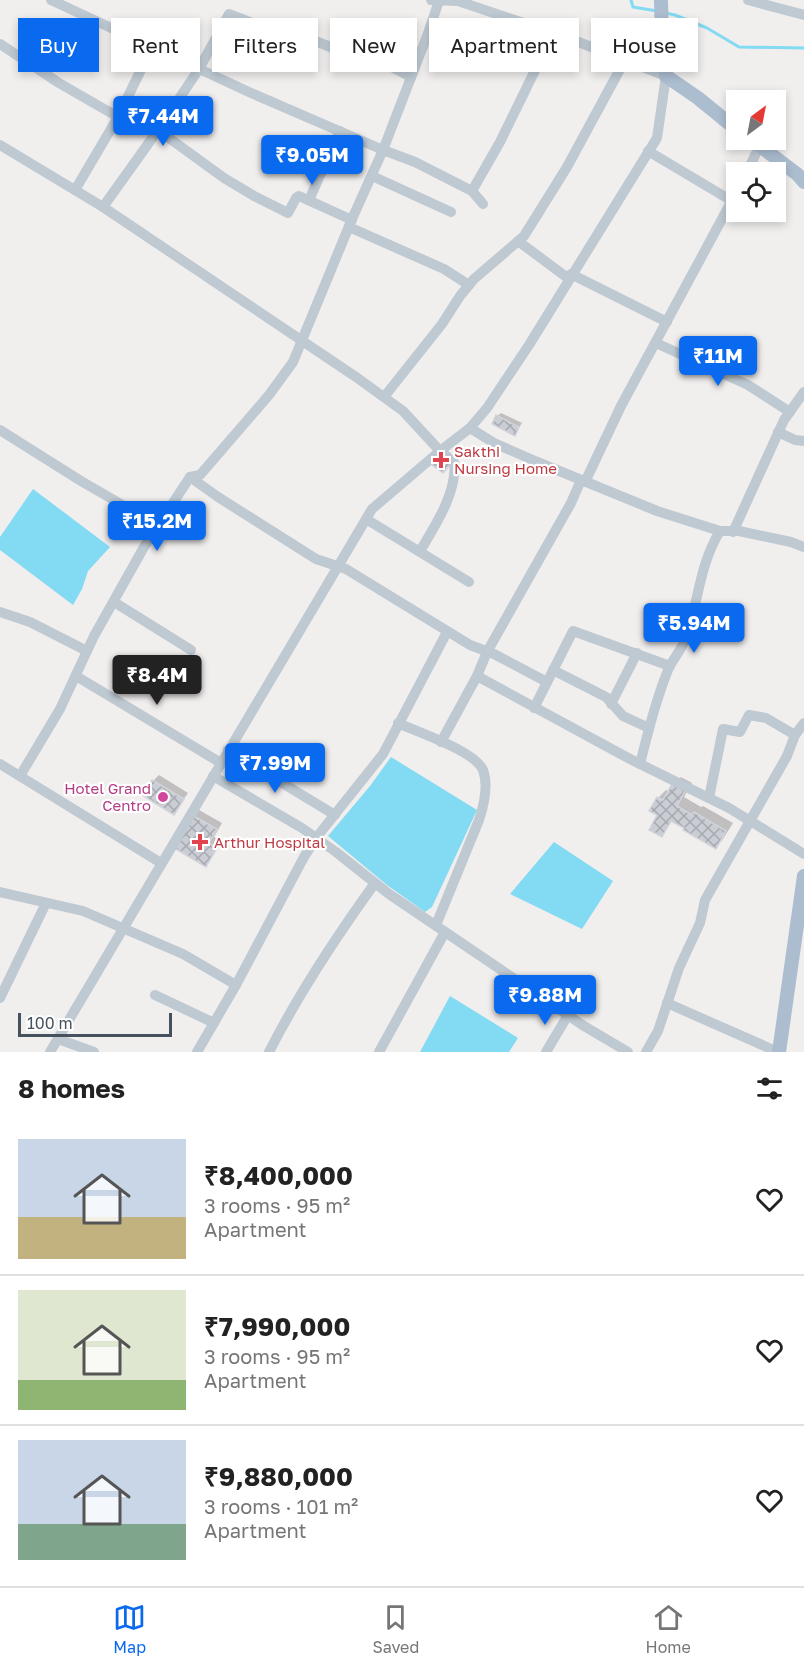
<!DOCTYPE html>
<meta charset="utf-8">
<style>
body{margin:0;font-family:"Golos Text",sans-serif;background:#f2f2f2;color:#222;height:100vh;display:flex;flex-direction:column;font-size:22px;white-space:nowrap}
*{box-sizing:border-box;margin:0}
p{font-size:20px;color:#767676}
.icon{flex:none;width:33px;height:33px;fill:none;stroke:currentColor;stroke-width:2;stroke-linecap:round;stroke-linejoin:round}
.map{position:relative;height:1052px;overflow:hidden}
.panel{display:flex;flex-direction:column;background:#fff;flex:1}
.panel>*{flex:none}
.guide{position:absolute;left:18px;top:18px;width:768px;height:54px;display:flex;gap:12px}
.needle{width:39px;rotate:32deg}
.fabs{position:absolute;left:726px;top:90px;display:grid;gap:12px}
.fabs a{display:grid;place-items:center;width:60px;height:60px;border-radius:0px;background:#fff;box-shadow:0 3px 9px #0003;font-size:30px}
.scale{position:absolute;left:18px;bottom:15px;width:154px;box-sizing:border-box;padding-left:6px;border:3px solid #45525e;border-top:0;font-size:16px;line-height:21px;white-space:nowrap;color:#45525e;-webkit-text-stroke:4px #fff;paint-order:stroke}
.price{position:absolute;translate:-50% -51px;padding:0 14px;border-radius:6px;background:#0a6aef;color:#fff;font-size:20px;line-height:39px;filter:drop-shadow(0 2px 3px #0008)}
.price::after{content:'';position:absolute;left:50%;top:36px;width:18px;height:14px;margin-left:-9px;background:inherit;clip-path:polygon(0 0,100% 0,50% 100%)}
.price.on{background:#222;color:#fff}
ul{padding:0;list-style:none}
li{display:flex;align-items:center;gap:18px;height:150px;padding:0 18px}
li+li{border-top:2px solid #e0e0e0}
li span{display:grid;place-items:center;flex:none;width:168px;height:120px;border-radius:0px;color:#555}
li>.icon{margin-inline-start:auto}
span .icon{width:72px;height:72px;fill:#fffc;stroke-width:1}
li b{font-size:26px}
h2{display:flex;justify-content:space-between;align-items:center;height:72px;padding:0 18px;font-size:26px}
.pill{padding:0 21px;border-radius:0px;background:#fff;box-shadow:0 3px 9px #0003;font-size:21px;line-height:54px}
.pill.on{background:#0a6aef;color:#fff}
.menu{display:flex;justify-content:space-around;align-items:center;height:84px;border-top:2px solid #e0e0e0;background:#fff;font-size:16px;color:#767676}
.menu a{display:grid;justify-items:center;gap:3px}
.menu .on{color:#0a6aef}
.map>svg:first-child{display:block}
</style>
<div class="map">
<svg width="804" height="1052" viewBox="0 0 804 1052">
<defs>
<pattern id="building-cross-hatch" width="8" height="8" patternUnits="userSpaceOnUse" patternTransform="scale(1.5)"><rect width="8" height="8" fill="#cacdd4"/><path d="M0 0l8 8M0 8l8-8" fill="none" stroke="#a6a9af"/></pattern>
</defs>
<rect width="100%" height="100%" fill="#f1eeee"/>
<!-- water -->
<g fill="#83daf3">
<path d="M33,489l77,58 -22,24 -6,18 -9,16 -73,-55v-13z"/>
<path d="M391,757l86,53 -45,97 -7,5 -38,-27 -59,-49 42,-50z"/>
<path d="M554,842l59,39 -31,48 -72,-35z"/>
<path d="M450,996l68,42 -9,14h-89z"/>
</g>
<!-- shadow -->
<g fill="#0003">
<path d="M501,413l21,10 -7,11 -18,-18z"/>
<path d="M159,775l29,18 -14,20 -21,-32z"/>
<path d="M681,777l11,6 -8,14 17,10 2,-1 30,17 -10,16 -7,8 -43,-27 -12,15 -3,-37 8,-8 3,2z"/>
<path d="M199,810l23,13 -8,14 8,5 -16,23 -30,-18z"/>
</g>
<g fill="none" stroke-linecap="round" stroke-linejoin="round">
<!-- stream -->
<g stroke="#83daf3" stroke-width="3">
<path d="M631,0l2,7 24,4"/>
<path d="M666,13l9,2 32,13 32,19 65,1"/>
</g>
</g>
<!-- building -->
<g fill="url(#building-cross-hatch)" stroke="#d2d4db" stroke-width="1.5">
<path d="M496,415l23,12 -4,9 -23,-12z"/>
<path d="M439,454l12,10 -8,9 -12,-9z"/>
<path d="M152,780l32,19 -10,16 -32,-20z"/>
<path d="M672,784l13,7 -8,15 15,9 2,-3 32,19 -10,18 -33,-19 1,-2 -13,-7 -9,16 -13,-7 8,-15 -8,-4 8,-14 6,3z"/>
<path d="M192,815l25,14 -8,14 8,5 -11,19 -32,-19z"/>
</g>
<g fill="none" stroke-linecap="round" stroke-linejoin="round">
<!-- minor -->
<g stroke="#bec9d2" stroke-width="10">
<path d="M51,0l200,93 132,57 32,12 57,29 11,13"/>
<path d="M748,0l56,15"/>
<path d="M0,44l59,39 59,34"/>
<path d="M158,130l66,48 30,18 34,17 8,-15 3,-2 53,24"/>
<path d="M0,145l103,62 253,170 47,34 37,40 14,11c4,29 -19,64 -34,89"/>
<path d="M648,151l84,50"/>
<path d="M747,172l13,-27"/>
<path d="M372,176l79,36"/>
<path d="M75,190l43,-73 34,-70"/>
<path d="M472,191l28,-49 45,-92 5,-18"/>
<path d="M309,200l31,-69"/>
<path d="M103,207l55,-77 41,-61 30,-55 44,17 12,-2 48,19 21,-1 57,30"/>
<path d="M349,227l95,42 25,16"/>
<path d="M518,241l51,38"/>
<path d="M571,274l96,48"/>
<path d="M656,343l92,42 42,27"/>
<path d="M384,397l58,-73 18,-28 14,-17 50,-43 43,-69 58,-107"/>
<path d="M470,428l24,15 41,18 122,50 63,20h19l52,11 13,5"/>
<path d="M0,430l81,51 76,44"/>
<path d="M778,432l17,8 9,1"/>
<path d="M190,477l28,20 98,62 30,10 124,76 24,9 53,28"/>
<path d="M585,482l36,-76 115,-213"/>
<path d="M366,519l103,63"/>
<path d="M733,532l51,-112 20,-28"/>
<path d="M114,602l77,48"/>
<path d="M0,612l30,10 57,29"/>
<path d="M553,670l53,27 17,19 26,12"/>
<path d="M76,676l145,87"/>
<path d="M477,676l153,83 99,49 75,46"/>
<path d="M611,704l26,-51"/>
<path d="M534,708l39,-77 97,35"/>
<path d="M398,723c19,9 77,28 85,47 6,16 1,35 -4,50l-43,105"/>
<path d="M441,742l36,-66 10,-24 84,-149 10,-23"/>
<path d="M228,750l107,65"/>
<path d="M0,764l161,99"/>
<path d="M640,764c8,-32 16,-64 28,-94 4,-10 12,-18 16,-28 15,-38 14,-75 36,-111"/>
<path d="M20,776l40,-67 34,-73 50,-89 46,-70 10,-2 69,-80 24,-33 59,-143 31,-69 44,-114 12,-35"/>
<path d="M213,776l89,52 34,24 53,42 195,132 44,26"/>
<path d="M709,798l14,-69 17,3 9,-17 17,3 29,17"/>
<path d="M0,892l83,19 100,43 53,31"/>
<path d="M155,995l59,28"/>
<path d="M0,998l46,-95"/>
<path d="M667,1003l111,49"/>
<path d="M58,1039l36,13"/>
<path d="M50,1052l322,-543 68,-58 30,-23 17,-20 42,-63 128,-207 9,-62 -98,-38 -110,-37 -27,-1"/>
<path d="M197,1052l39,-67 68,-128 12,-19 67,-84 64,-122"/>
<path d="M269,1052c30,-59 67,-115 106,-169"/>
<path d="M379,1052l66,-120"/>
<path d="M546,1052l22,-37"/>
<path d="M646,1052l12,-21 21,-63 21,-45 5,-23 82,-144 8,-21 9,-12"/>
</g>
<!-- major -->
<g stroke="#acbdd0" stroke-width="14">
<path d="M661,0l1,40 4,36 32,22 38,31"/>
<path d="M752,140l45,34 7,8"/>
<path d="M779,1052l25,-176"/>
</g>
</g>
<!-- markers -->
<g fill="#e0444e" stroke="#fff" stroke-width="2">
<path d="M438 451h6v6h6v6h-6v6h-6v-6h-6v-6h6z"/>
<path d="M197 833h6v6h6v6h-6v6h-6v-6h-6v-6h6z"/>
</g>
<circle fill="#d1479c" stroke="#fff" stroke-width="2" cx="163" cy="797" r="6"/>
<g text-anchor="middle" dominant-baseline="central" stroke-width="4.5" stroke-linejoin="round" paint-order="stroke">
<!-- health labels -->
<g font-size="15" fill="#be3a42" stroke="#fff" text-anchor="start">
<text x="454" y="451">Sakthi<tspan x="454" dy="17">Nursing Home</tspan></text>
<text x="214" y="842">Arthur Hospital</text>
</g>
<!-- hotel labels -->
<g font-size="15" fill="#b23c85" stroke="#fff" text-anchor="end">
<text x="151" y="788">Hotel Grand<tspan x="151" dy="17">Centro</tspan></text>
</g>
</g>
</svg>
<div class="fabs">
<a><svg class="needle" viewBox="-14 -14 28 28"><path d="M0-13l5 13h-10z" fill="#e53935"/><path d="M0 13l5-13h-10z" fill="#767676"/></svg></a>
<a><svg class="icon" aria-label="locate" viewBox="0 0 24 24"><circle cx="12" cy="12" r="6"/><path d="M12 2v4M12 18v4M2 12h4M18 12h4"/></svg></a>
</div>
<div class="scale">100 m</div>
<b class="price" style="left:163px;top:147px">₹7.44M</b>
<b class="price" style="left:312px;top:186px">₹9.05M</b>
<b class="price" style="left:718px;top:387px">₹11M</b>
<b class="price" style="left:157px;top:552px">₹15.2M</b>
<b class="price" style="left:694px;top:654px">₹5.94M</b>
<b class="price on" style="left:157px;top:706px">₹8.4M</b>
<b class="price" style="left:275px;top:794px">₹7.99M</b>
<b class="price" style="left:545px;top:1026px">₹9.88M</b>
<div class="guide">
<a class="pill on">Buy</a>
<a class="pill">Rent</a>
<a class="pill">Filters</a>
<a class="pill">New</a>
<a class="pill">Apartment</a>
<a class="pill">House</a>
</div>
</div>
<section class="panel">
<h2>8 homes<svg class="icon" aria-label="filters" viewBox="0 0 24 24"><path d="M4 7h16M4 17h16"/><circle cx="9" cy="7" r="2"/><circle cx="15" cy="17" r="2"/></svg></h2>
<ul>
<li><span style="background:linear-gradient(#c9d6e8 65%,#c2b280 0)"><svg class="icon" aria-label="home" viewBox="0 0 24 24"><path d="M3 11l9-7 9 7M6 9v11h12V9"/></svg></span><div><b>₹8,400,000</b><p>3 rooms · 95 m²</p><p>Apartment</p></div><svg class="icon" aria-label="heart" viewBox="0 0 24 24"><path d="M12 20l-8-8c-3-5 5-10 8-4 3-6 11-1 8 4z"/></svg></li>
<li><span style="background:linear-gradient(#dfe7d0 75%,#8fb573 0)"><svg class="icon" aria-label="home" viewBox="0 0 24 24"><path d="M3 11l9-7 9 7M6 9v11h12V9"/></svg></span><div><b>₹7,990,000</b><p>3 rooms · 95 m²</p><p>Apartment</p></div><svg class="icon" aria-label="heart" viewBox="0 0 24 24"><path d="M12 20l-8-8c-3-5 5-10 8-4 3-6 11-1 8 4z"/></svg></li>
<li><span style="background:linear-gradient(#c9d6e8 70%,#7fa58c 0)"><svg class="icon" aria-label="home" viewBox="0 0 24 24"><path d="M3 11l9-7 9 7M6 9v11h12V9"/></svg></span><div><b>₹9,880,000</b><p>3 rooms · 101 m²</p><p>Apartment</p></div><svg class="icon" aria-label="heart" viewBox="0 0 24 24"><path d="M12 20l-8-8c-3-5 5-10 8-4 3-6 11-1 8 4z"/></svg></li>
</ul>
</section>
<nav class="menu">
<a class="on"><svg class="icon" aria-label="map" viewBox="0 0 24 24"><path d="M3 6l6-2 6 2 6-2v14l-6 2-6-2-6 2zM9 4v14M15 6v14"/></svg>Map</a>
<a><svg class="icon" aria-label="saved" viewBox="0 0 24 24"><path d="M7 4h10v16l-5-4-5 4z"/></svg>Saved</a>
<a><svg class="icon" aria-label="home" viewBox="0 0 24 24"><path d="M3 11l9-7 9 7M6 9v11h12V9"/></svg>Home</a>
</nav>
